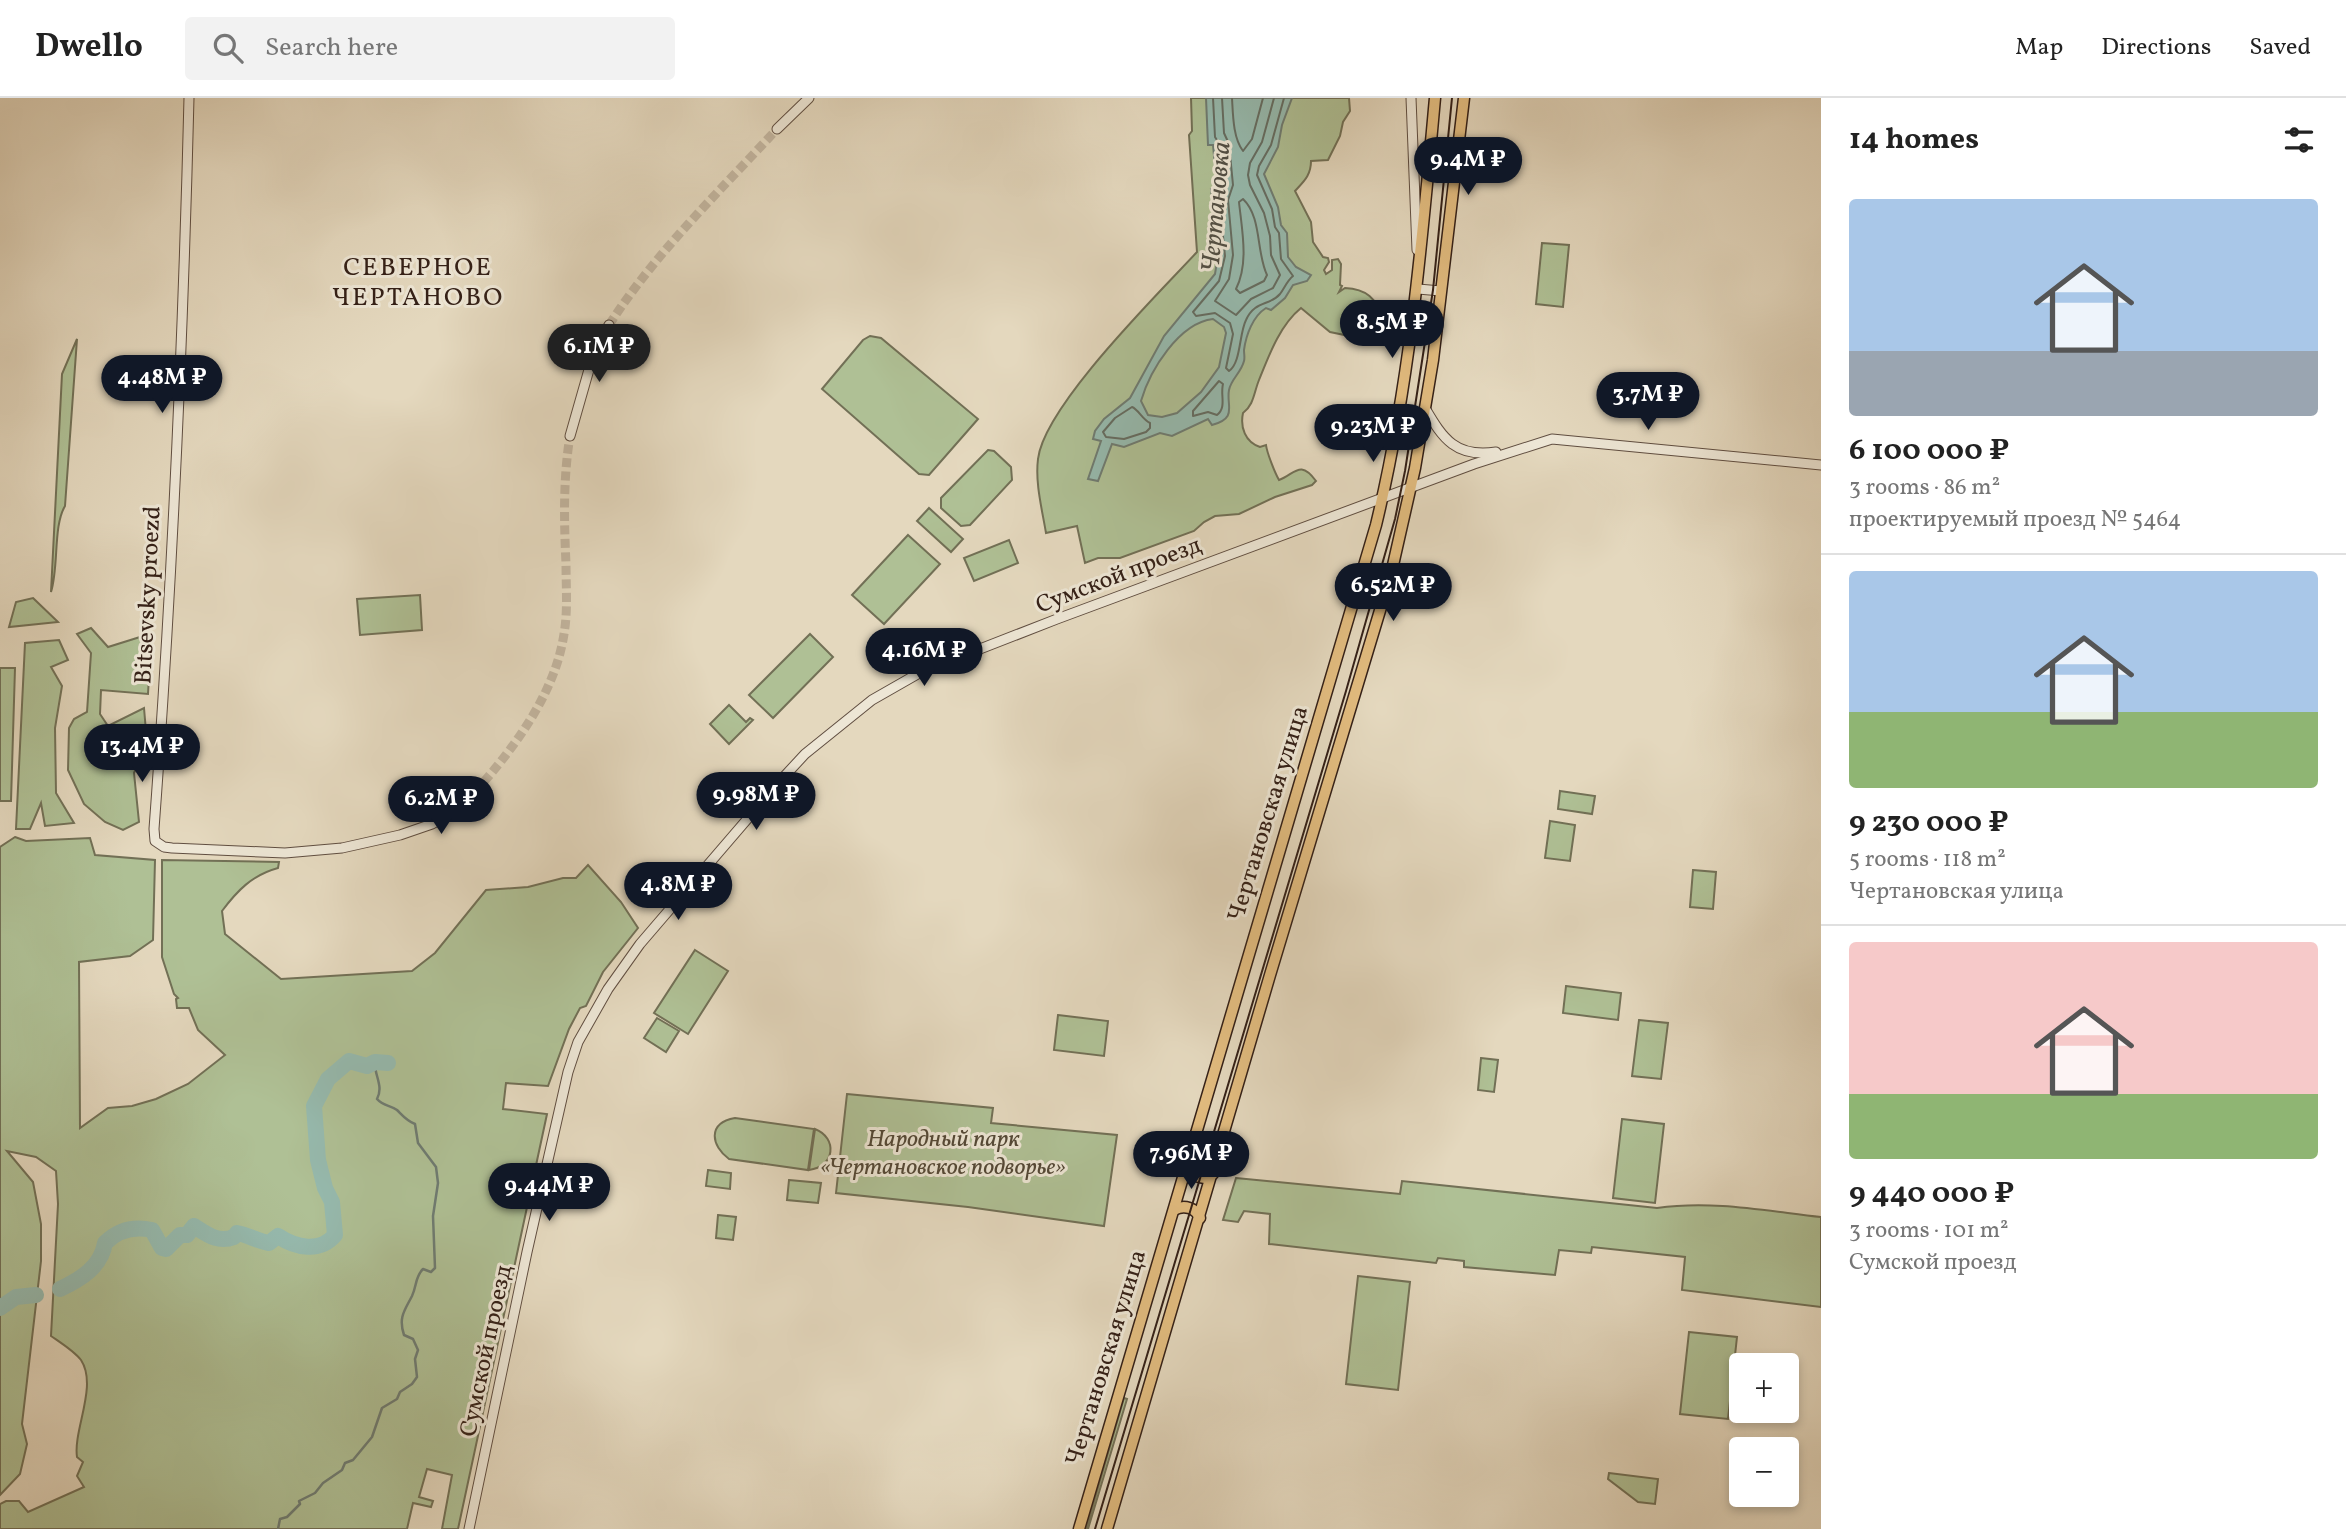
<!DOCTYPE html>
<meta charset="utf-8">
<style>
body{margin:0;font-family:Vollkorn,serif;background:#f2f2f2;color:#222;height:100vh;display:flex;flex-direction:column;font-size:26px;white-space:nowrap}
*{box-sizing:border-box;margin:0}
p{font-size:23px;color:#767676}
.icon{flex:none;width:38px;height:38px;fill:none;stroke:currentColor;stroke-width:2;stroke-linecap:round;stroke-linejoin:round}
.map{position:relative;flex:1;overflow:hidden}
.sheet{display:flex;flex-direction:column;background:#fff;width:525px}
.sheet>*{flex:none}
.tools{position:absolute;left:1729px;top:1255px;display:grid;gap:14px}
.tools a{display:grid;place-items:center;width:70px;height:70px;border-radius:7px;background:#fff;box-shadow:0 4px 10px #0003;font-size:35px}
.price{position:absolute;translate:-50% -60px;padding:0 16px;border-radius:24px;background:#111827;color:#fff;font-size:23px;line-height:46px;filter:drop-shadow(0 2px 4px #0008)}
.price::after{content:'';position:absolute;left:50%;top:42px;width:21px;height:16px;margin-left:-10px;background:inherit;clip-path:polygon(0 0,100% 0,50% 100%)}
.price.on{background:#222;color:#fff}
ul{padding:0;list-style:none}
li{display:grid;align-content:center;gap:14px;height:371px;padding:0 28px}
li+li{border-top:2px solid #e0e0e0}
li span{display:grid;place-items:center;height:217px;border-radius:7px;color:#555}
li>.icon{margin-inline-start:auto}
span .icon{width:126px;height:126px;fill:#fffc;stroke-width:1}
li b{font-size:30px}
h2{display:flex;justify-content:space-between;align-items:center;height:84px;padding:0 28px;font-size:30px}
header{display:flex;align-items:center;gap:42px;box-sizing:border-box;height:98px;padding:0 35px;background:#fff;border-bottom:2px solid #e0e0e0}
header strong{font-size:33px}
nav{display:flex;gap:38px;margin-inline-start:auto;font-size:24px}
.search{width:490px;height:63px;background:#f2f2f2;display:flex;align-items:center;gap:18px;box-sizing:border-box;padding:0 24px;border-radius:7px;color:#767676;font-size:26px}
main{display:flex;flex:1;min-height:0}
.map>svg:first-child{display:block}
</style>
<header>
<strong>Dwello</strong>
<div class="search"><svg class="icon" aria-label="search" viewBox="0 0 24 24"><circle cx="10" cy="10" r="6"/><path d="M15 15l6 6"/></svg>Search here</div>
<nav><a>Map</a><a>Directions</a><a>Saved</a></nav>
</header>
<main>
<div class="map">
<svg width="1821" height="1431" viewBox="0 0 1821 1431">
<rect width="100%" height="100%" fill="#e4d8be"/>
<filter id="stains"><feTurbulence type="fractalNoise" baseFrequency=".00286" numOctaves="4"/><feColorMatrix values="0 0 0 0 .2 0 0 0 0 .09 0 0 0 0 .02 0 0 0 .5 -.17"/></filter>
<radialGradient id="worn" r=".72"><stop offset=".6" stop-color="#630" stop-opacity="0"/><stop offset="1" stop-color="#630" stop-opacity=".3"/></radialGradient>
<!-- green -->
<g fill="#afc095" stroke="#727056" stroke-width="2">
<path d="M1191,0h158l1,13 -7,11 -3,14 -12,24 -17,1c0,15 -8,21 -16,30l16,31 2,20 10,15 5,1 1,4 -5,8 2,4 6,-4v-10l6,-1 3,5 -1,21 2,1 -3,6 6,-4c21,1 32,10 37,31 1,7 3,10 1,17l-10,5 -43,-9 -29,-24c-21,17 -32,47 -42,72 -5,12 -5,25 -16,33 -3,14 2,29 17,34l6,-2c1,8 9,28 13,35 16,-6 21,-21 37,1l-4,4 -37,12 -36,17 -24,2 -11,6 -10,9 -74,27h-22l-13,5 -8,-37 -31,7c-4,-24 -11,-50 -8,-74 6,-53 121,-166 159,-207l-8,-117 3,-4z"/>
<path d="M1542,145l27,2 -6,62 -27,-3z"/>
<path d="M870,238l11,2 97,81 -49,56 -10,-1 -97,-85 41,-49z"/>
<path d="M77,241l-12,167c-12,20 -6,60 -14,86l11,-218z"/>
<path d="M988,352l6,1 17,16 1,13 -42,45 -9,1 -20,-18v-10z"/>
<path d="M929,410l34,31 -12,13 -34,-31z"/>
<path d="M908,437l32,29 -56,60 -32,-29z"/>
<path d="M1009,442l9,23 -44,18 -10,-23z"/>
<path d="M420,497l2,35 -62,5 -3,-36z"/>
<path d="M33,500l25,24 -49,5 7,-25z"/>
<path d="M91,530l17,19 32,-10 10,21 -2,36 -47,-4 -1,24 8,12 36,-18 3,35 -13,30 5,49 -16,8 -18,-8 -21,-18 -16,-34 1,-42 5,-9 13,-7 4,-59 -14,-19z"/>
<path d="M810,536l23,23 -60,61 -24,-23z"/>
<path d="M59,542l9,20 -17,7 11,19 -7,42 1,65 18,30 -29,3 -4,-23 -11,26h-14l9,-186z"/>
<path d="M0,570h15l-4,133h-11z"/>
<path d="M729,607l17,17 4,-4 3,2 -24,24 -19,-20z"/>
<path d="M1560,693l35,5 -3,18 -34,-5z"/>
<path d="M1550,723l25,4 -5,36 -25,-3z"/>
<path d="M15,739l11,4 64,-3 5,17 60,5 -2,80 -23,16 -51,6 1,166 28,-20 24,-2 24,-7 32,-15 37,-29 -27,-25 -9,-22h-12l-1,-9 2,-1 -4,-4 -12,-37v-97l117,2 -1,6c-26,7 -41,23 -56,43l3,23 56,45 131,-8 23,-18 51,-63 42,-3 35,-9h13l12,-13 33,37 17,26 -35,44 -17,34 -6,2 -11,21 -21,57 -42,-3 -3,26 44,5 -89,415h-16l10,-54 -25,-6 -8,28 14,4 -2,6 -18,-4 -6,26h-407v-25l6,-3h13l9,11 56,-25 -7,-11 6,-14 -6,-5c-4,-27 21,-71 4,-97 -7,-9 -20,-17 -30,-24l7,-132 -2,-33 -20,-14 -29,-6 26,31 8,42v37l-19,163 5,20 -7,30 -20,21v-648z"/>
<path d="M1693,772l23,2 -3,37 -23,-2z"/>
<path d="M695,852l33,21 -40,63 -34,-21z"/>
<path d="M1566,888l55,7 -3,27 -55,-7z"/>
<path d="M1058,917l50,6 -4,35 -50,-6z"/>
<path d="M657,920l22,13 -13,21 -22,-14z"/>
<path d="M1639,922l29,3 -7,56 -29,-3z"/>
<path d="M1481,960l17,2 -4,32 -16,-2z"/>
<path d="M847,996l146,14 -2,15 126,12 -13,91 -136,-19 -132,-14z"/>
<path d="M735,1020l79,11 -6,41 -79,-11c-18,-13 -22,-36 6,-41z"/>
<path d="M1622,1021l42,5 -9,79 -42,-5z"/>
<path d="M815,1031c23,9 20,38 -6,41z"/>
<path d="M708,1072l23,3 -1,16 -24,-3z"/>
<path d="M1236,1080l164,16 2,-13 255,27c55,-8 110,3 164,9v90l-139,-17 3,-33 -93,-10 -1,6 -32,-3 -4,25 -91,-8v-6l-26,-3 -2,5 -167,-19 1,-30 -26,-3 -6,11 -15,-2z"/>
<path d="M789,1082l32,3 -3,20 -31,-3z"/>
<path d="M718,1117l18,2 -3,23 -17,-2z"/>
<path d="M1358,1178l52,6 -12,108 -52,-6z"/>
<path d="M1689,1234l48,5 -9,82 -48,-5z"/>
<path d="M1124,1300l3,1 -39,130h-2z"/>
<path d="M1609,1375l49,6 -3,25 -17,-2 -30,-23z"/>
</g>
<!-- water -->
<g fill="#96baae" stroke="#6f7c72" stroke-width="2" fill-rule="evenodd">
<path d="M1206,0h86l-10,27 -4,22 -14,27 14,33 3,18 6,8 1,24 8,10 15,8 -4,6 -14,4 -8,13 -14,12 -5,-2c-13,8 -20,27 -22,42 0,4 1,8 0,11 -3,12 -13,18 -15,29 -3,16 9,28 -17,35l-4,-6 -36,17 -12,-3 -36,14 -12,-3 -14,37 -10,-2 13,-38 -8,-2 2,-8 9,-12 26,-21 34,-62 51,-62 3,-19 -7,-66 6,-1 -4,-43h-5zM1213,221l11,8 2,6 -7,34 -18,25 -24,21 -15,4 -14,-2 -7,-14c9,-31 38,-78 72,-82z"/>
<path d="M103,1158c-8,15 -22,31 -39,36l-4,-3 2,-6 22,-11z"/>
</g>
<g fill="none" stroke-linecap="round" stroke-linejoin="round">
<!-- shore -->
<g stroke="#656d62" stroke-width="2">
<path d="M1213,0l2,39 5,8 4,41 -5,11 6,59 -6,25 -26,31 3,4 19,-3 15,10 3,11 -7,34 3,3c12,-8 10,-37 17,-51 9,-20 24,-14 34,-26 5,-7 7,-13 13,-18l-12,-17 -2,-26 -4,-6 -3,-18 -15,-34 2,-9 12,-21 13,-47"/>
<path d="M1222,0l2,35 5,11 4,41 -5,15 5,55 -4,24 -14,22 21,14 15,-16 22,-11 7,-13 -9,-20 -1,-19 -6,-23 -14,-28 -2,-10 2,-12 12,-21 12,-44"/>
<path d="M1232,0c1,17 1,40 11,53l9,-12 11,-41"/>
<path d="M1243,101c19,18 13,53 24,76l-3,6 -24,12 -4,-4c13,-26 6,-58 3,-87z"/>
<path d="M1219,283l4,3c-3,11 4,23 -6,31l-9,-3 -15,4v-5z"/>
<path d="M1132,309c6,2 10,12 18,16v5l-4,4 -22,7 -18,-2 -3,-5 12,-14z"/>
</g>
<!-- stream -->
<path stroke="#6f7c72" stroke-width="2.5" d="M278,1431l2,-10 7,-2 13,-13 -1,-3 16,-8 8,-10 19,-13 3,-7 8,-3 19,-23 10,-29 15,-9 3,-7 12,-8 5,-7 -2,-18 3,-9 -5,-11 -9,-4c-6,-18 1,-25 8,-39 5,-11 3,-19 11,-27l8,3 4,-4 -2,-52 5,-33 -2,-16 -18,-24 -3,-19c-8,-3 -12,-8 -18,-14 -7,-5 -14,-4 -20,-11 7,-13 -3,-24 -2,-37"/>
<!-- river -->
<g stroke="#96baae" stroke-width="16">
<path d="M60,1191c21,-10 41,-22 45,-46 13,-13 29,-17 47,-13l10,18 4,1 14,-14h7l7,-9c14,9 24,17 40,11l3,-4c11,2 20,8 32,10l9,-7c18,12 42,17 57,-1l-3,-33 -7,-14 -7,-28 -4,-54 14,-27 21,-18 18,5 8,-4 13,1"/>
<path d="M0,1210l16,-11 20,-2"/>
</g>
<!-- minor-tunnel -->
<g stroke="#c1b39d" stroke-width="9" stroke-dasharray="9 4.5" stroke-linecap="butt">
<path d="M609,227c47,-73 110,-133 168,-196"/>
<path d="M475,694c39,-44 80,-98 89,-158 4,-23 2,-47 2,-70 -2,-43 -3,-85 4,-128"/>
</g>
<!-- minor casing -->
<g stroke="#604e41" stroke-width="11">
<g id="minor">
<path d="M189,0c-6,244 -17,488 -35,731l1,12 9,6 8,1 113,5 57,-5 58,-13 32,-11 20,-11 23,-21"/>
<path d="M1411,0l6,152"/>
<path d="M777,31l32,-31"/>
<path d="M1418,191l23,2"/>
<path d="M1425,310c18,31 31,50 71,44"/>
<path d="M570,338l22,-77 17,-34"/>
<path d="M469,1431l58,-277 41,-180 10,-30 30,-53 32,-45 140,-163 25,-27 67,-54 49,-28 136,-53 417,-155 78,-25 269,26"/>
</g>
</g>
<!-- major casing -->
<g stroke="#342017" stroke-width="13">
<g id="major">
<path d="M1189,1066c1,11 7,13 16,14l8,-4"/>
<path d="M1174,1112c10,-6 22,-2 26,8"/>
<path d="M1079,1431l297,-1004c34,-141 46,-284 59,-427"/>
<path d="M1107,1431l163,-554 121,-401 24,-106 18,-108 31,-262"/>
</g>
</g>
<!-- minor -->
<use href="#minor" stroke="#ede6d5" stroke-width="9"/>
<!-- major -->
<use href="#major" stroke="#e2bc7f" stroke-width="10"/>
<!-- tram -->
<path stroke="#342017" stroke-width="2" d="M1095,1431l251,-838 49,-172 10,-48 28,-181 19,-192"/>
</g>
<g text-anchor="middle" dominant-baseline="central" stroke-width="6" stroke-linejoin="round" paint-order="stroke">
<!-- street labels -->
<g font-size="24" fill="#342017" stroke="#ede6d5">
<text transform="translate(1119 478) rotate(-21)">Сумской проезд</text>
<text transform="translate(149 497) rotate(-87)">Bitsevsky proezd</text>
<text transform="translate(1269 716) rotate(-73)">Чертановская улица</text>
<text transform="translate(487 1253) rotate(-78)">Сумской проезд</text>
<text transform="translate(1107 1260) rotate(-73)">Чертановская улица</text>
</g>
<!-- park labels -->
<g font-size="24" font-style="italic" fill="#534836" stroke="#ede6d5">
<text x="943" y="1042">Народный парк<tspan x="943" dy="28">«Чертановское подворье»</tspan></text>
</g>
<!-- water labels -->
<g font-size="26" font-style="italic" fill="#514e44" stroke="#ede6d5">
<text transform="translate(1217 109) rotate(-85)">Чертановка</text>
</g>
<!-- neighbourhood labels -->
<g font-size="26" letter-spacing="2" fill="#342017" stroke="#ede6d5">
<text x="418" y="170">СЕВЕРНОЕ<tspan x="418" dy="30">ЧЕРТАНОВО</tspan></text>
</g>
</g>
<rect width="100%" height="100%" filter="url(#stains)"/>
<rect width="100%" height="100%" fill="url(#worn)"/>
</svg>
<div class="tools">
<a>+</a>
<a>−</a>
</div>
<b class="price" style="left:1468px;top:99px">9.4M ₽</b>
<b class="price" style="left:1392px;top:262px">8.5M ₽</b>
<b class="price on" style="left:599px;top:286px">6.1M ₽</b>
<b class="price" style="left:162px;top:317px">4.48M ₽</b>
<b class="price" style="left:1648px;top:334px">3.7M ₽</b>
<b class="price" style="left:1373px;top:366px">9.23M ₽</b>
<b class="price" style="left:1393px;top:525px">6.52M ₽</b>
<b class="price" style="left:924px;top:590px">4.16M ₽</b>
<b class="price" style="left:142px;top:686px">13.4M ₽</b>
<b class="price" style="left:756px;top:734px">9.98M ₽</b>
<b class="price" style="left:441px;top:738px">6.2M ₽</b>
<b class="price" style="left:678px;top:824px">4.8M ₽</b>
<b class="price" style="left:1191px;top:1093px">7.96M ₽</b>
<b class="price" style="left:549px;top:1125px">9.44M ₽</b>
</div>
<section class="sheet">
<h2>14 homes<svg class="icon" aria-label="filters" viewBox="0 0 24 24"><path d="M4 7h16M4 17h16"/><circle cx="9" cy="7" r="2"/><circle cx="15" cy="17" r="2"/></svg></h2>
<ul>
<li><span style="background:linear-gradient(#a9c7e8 70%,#9aa5b1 0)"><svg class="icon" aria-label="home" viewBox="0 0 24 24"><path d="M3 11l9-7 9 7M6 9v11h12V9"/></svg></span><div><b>6 100 000 ₽</b><p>3 rooms · 86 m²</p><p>проектируемый проезд № 5464</p></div></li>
<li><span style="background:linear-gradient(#a9c7e8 65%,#8fb573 0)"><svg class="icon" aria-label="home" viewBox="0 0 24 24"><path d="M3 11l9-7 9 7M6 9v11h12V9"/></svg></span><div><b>9 230 000 ₽</b><p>5 rooms · 118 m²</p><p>Чертановская улица</p></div></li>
<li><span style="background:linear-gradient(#f6c9c9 70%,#8fb573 0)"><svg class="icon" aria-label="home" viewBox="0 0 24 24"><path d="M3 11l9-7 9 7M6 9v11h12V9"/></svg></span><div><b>9 440 000 ₽</b><p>3 rooms · 101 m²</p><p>Сумской проезд</p></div></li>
</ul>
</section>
</main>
